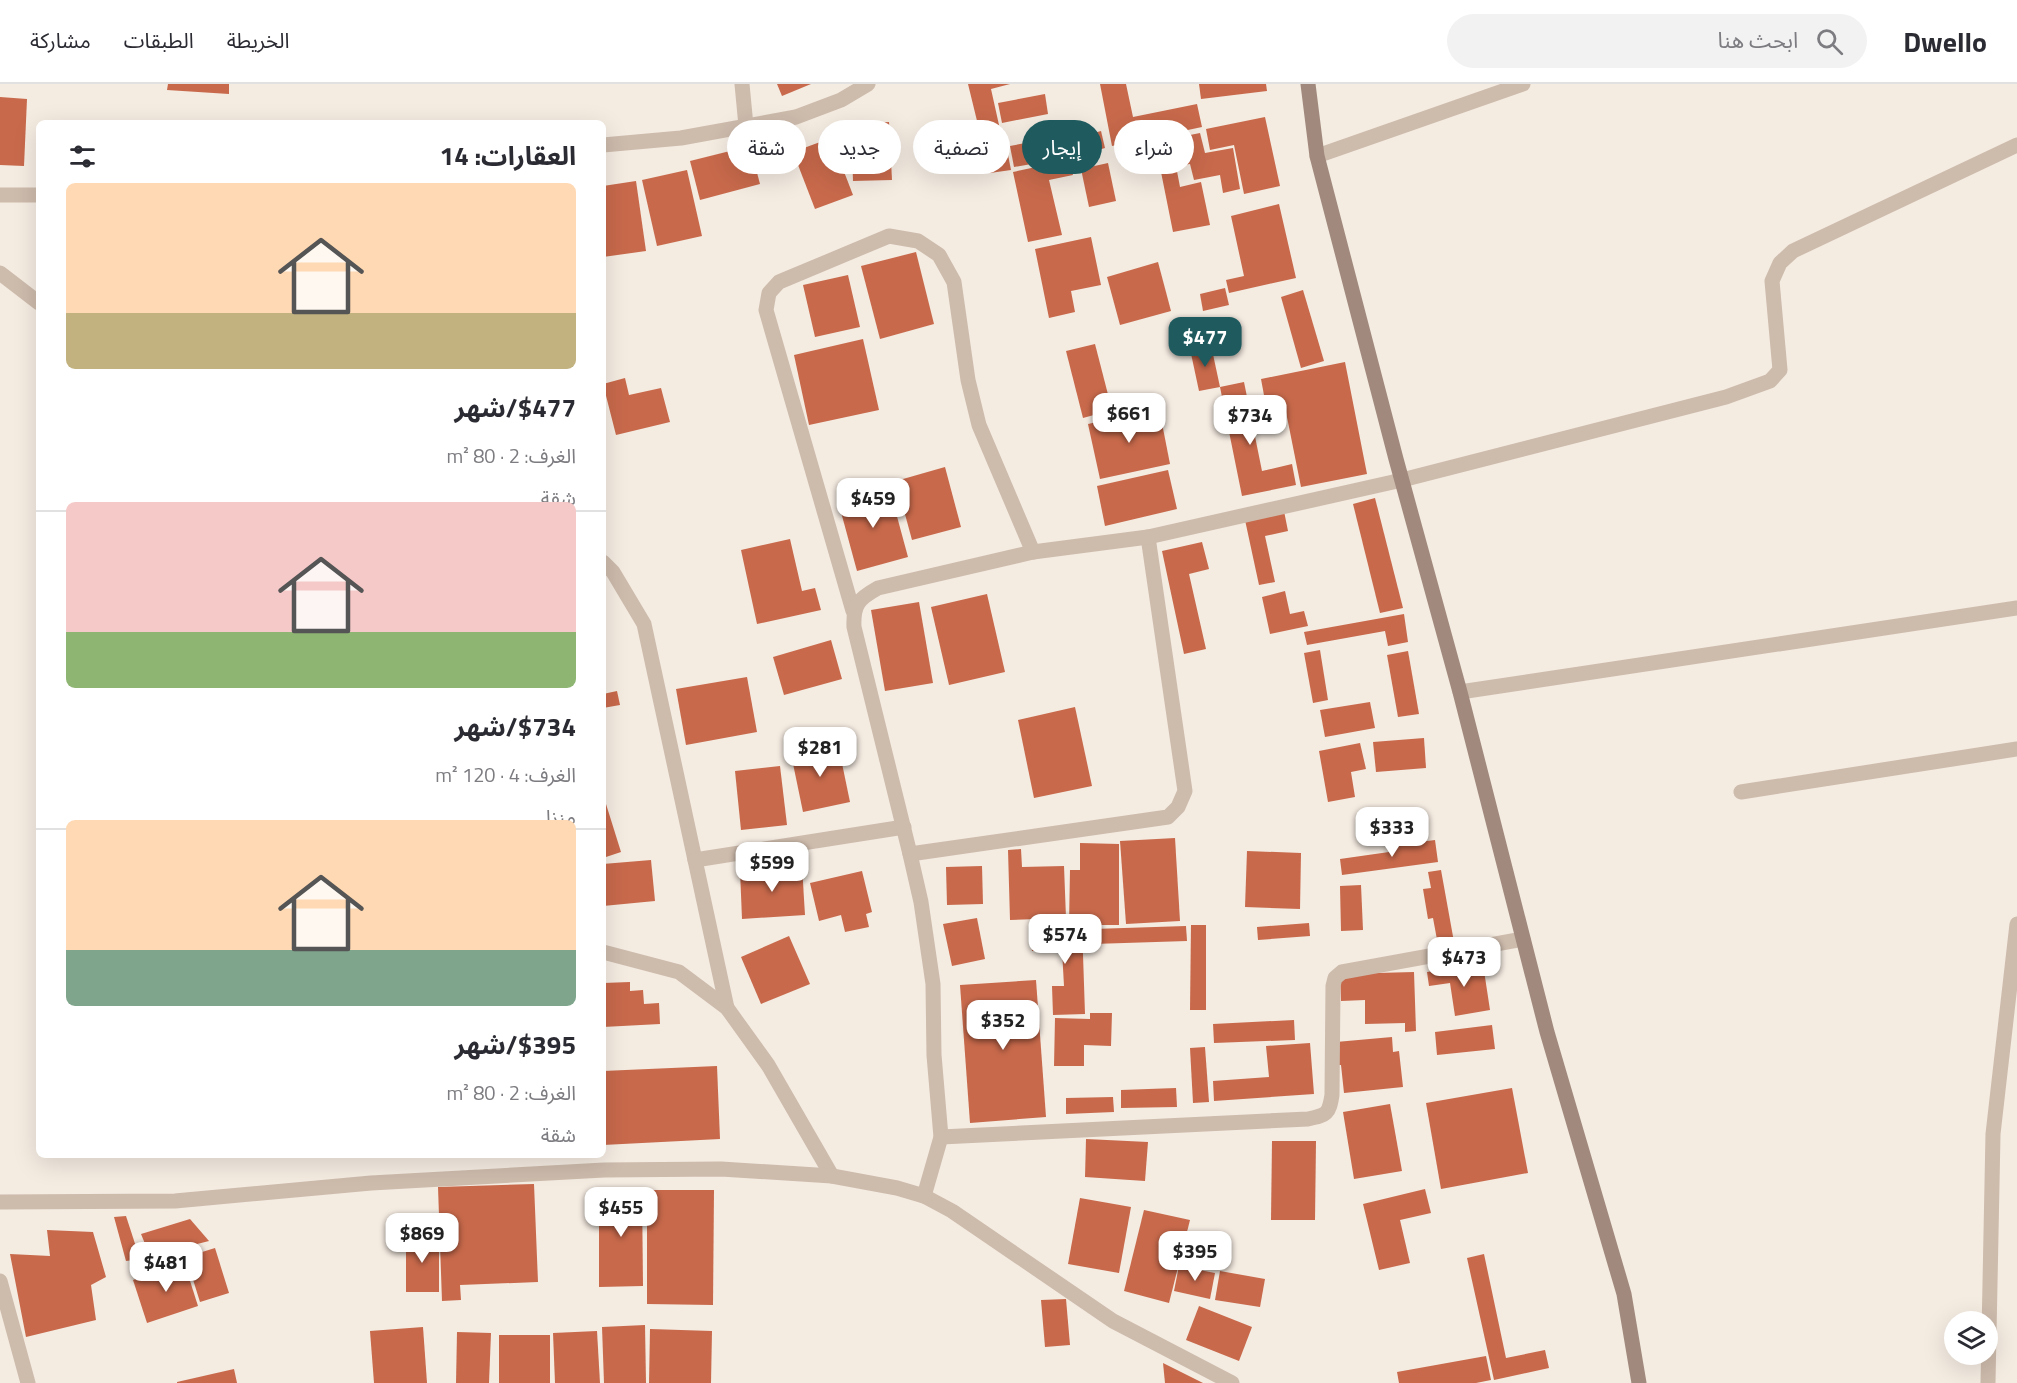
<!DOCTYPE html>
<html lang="ar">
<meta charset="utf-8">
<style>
body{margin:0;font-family:"Titillium Web","Noto Sans Arabic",sans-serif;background:#f2f2f3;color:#2b2b33;direction:rtl;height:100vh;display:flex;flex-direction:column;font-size:22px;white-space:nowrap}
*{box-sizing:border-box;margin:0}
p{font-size:20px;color:#7c7c81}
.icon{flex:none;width:33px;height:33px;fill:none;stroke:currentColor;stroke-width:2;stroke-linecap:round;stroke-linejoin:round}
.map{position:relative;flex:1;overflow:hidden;direction:ltr}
.panel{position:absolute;left:36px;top:36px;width:570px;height:1038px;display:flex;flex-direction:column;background:#fff;border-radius:9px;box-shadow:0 6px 24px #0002;direction:rtl}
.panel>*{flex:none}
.banner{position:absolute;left:624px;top:36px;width:570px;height:54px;direction:rtl;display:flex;gap:12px}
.controls{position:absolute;left:1944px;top:1227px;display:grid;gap:12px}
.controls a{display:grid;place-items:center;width:54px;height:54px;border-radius:50%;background:#fff;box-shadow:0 6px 24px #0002;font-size:30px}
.price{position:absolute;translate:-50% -51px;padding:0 14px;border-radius:12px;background:#fff;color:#222;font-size:20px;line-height:39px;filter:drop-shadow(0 2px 3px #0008)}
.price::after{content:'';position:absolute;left:50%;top:36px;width:18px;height:14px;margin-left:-9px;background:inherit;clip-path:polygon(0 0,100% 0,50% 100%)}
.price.on{background:#1f5a5e;color:#fff}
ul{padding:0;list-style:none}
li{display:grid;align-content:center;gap:12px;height:318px;padding:0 30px}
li+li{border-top:2px solid #e1e1e2}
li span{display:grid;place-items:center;height:186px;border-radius:9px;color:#555}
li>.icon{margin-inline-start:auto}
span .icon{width:108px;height:108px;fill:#fffc;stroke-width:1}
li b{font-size:26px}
h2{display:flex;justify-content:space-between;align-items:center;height:72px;padding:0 30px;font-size:26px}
.pill{padding:0 21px;border-radius:27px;background:#fff;box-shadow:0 6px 24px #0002;font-size:21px;line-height:54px}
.pill.on{background:#1f5a5e;color:#fff}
header{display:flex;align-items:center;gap:36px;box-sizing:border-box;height:84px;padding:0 30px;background:#fff;border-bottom:2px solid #e1e1e2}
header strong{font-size:28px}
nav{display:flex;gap:33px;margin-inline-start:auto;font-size:21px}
.search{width:420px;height:54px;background:#f2f2f3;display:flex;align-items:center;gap:15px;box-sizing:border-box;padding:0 21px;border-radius:33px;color:#7c7c81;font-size:22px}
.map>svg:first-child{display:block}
</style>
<header>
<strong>Dwello</strong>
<div class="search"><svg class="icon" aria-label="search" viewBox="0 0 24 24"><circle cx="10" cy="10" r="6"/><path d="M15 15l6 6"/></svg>ابحث هنا</div>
<nav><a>الخريطة</a><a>الطبقات</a><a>مشاركة</a></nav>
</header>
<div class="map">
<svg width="2017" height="1299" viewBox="0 0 2017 1299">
<rect width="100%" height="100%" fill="#f4ebe1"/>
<!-- building -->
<g fill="#c8694b">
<path d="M168,0h61v10l-62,-4z"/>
<path d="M777,0h34l-29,12z"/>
<path d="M968,0h42l-19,5 8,36 -20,4z"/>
<path d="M1100,0h26l7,33 64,-13 5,23 -90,19z"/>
<path d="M1199,0h67l1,7 -66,8z"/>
<path d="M1045,10l3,20 -46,9 -4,-20z"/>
<path d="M0,13l27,2 -3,67 -24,-1z"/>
<path d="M1265,33l15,69 -36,8 -10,-49 -24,5 -4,-21z"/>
<path d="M889,38l3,58 -39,1 -2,-57z"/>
<path d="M1003,45l8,41 -21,3 -8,-41z"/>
<path d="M1101,47l4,17 -24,7 -5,-17z"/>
<path d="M1200,49l5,20 28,-5 7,41 -17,4 -3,-18 -26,5 -4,-16 -14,2 4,21 21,-5 9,43 -37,7 -18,-90z"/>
<path d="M1073,50l4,22 -63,11 -4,-21z"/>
<path d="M831,54l22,57 -38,14 -22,-57z"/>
<path d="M750,62l10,38 -60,16 -10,-39z"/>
<path d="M1069,76l4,15 -24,5 13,55 -34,7 -15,-70z"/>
<path d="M1108,79l8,38 -27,6 -8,-38z"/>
<path d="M687,86l15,66 -45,10 -15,-66z"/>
<path d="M636,97l10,70 -43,6v-71z"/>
<path d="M1279,120l17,74 -67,15 -3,-13 18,-4 -13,-60z"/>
<path d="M1091,153l10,48 -30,6 4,21 -26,6 -14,-69z"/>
<path d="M916,168l18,72 -54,15 -19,-73z"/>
<path d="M1158,178l13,49 -51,14 -13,-48z"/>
<path d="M848,191l12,52 -45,10 -12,-52z"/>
<path d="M1225,204l4,17 -26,6 -3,-17z"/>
<path d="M1303,206l21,71 -23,7 -20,-71z"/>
<path d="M863,255l16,71 -70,15 -15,-70z"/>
<path d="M1095,260l17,66 -29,8 -17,-67z"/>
<path d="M1211,261l9,42 -21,4 -9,-42z"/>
<path d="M1345,278l22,112 -66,13 -17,-85 -18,4 -5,-27z"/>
<path d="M625,294l4,17 32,-7 9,34 -54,13 -13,-51z"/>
<path d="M1244,298l18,89 30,-7 4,21 -54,11 -22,-109z"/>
<path d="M1159,324l11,56 -70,15 -12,-55z"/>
<path d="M945,383l16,60 -49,13 -16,-59z"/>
<path d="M1168,386l9,39 -72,17 -8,-40z"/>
<path d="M889,403l19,70 -51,14 -19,-70z"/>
<path d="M1375,414l28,110 -23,5 -27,-109z"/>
<path d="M1284,427l4,20 -23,5 10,46 -16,3 -14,-65z"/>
<path d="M790,455l12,52 13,-3 6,22 -64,14 -16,-74z"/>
<path d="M1202,458l7,27 -20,5 17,75 -22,5 -22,-103z"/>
<path d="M1285,507l5,23 14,-3 4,15 -38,8 -8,-37z"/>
<path d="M987,510l18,78 -56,13 -18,-78z"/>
<path d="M919,518l14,81 -48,8 -14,-81z"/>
<path d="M1404,530l4,28 -20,4 -3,-15 -78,14 -3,-13z"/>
<path d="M831,556l11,39 -58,16 -11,-38z"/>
<path d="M1320,566l8,50 -15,3 -9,-50z"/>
<path d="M1408,567l11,63 -21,3 -11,-62z"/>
<path d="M747,593l10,55 -71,13 -10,-56z"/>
<path d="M617,607l3,14 -17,3v-14z"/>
<path d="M1370,618l5,26 -50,9 -5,-27z"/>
<path d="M1075,623l17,79 -58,12 -16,-78z"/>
<path d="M1424,654l2,30 -50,4 -3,-30z"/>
<path d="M1360,659l6,26 -15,3 4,25 -27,5 -9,-51z"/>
<path d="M838,660l12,58 -47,10 -12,-58z"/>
<path d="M780,682l7,59 -46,5 -6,-59z"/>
<path d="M606,720l15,48 -18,6v-53z"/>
<path d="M1175,754l5,83 -54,3 -6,-83z"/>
<path d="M1435,756l3,22 -96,13 -2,-16 49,-7 -1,-6z"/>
<path d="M1080,759l39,1v81h-50l1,-55h10z"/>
<path d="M1021,765l1,18 42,-1 2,52 -56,2 -2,-70z"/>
<path d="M1247,767l54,2 -1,56 -55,-2z"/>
<path d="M651,776l4,41 -52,5v-42z"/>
<path d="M802,782l3,49 -63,4 -2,-49z"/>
<path d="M982,782l1,38 -36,1 -1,-38z"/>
<path d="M1441,786l13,72 -16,3 -5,-27 -5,1 -5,-30 8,-1 -3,-16z"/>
<path d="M862,787l10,41 -6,2 3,13 -24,5 -4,-17 -22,6 -9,-38z"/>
<path d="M1361,801l2,45 -22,1 -1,-45z"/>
<path d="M977,834l8,41 -33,7 -9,-42z"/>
<path d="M1309,839l1,13 -52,4 -1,-13z"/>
<path d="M1082,841l3,89 -32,1 -1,-29h12l-2,-36 -30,1 -1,-24z"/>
<path d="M1191,841h15v85h-16z"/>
<path d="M1186,842l1,15 -94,3v-15z"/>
<path d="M789,852l21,48 -49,20 -20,-47z"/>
<path d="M1483,880l7,46 -35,6 -5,-33 -21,3 -2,-14z"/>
<path d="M1414,888l2,59 -11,1v-9l-40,1v-24l-24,1 -1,-27z"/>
<path d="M1036,896l10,137 -76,6 -10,-138z"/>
<path d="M630,898v9l13,-1 1,14 15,-1 1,21 -57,3v-44z"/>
<path d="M1090,929h22l-1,33 -27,-1v21h-30l1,-48 35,1z"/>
<path d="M1294,936l1,20 -81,3 -1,-19z"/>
<path d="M1492,941l3,24 -58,6 -2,-23z"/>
<path d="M1392,953l1,15 6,-1 4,36 -59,6 -3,-28h-2l-3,-23z"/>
<path d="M1310,959l4,51 -100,7 -1,-20 56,-4 -3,-31z"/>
<path d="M1205,963l4,55 -16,1 -3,-55z"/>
<path d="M717,982l3,73 -117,6v-74z"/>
<path d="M1176,1004l1,19 -56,1v-18z"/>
<path d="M1512,1004l16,85 -87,16 -15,-86z"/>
<path d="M1113,1013l1,15 -48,2v-16z"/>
<path d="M1390,1020l12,67 -48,8 -11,-67z"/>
<path d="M1086,1055l62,3 -3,39 -60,-4z"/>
<path d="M1272,1057h44l-1,79h-44z"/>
<path d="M534,1100l4,98 -78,3 1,15 -19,1 -4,-114z"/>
<path d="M642,1105l1,97 -44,1v-97z"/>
<path d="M1425,1105l6,24 -31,7 10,43 -31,7 -16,-66z"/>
<path d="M647,1106h67l-1,115 -66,-1z"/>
<path d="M1080,1114l51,9 -12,66 -51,-9z"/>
<path d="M1144,1126l46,10 -21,83 -45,-12z"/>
<path d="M126,1132l14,43 -14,2 -12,-44z"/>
<path d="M190,1135l19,22 -59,15 -9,-22z"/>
<path d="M47,1146l46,2 13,45 -15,8 5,35 -70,17 -16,-83 40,2z"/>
<rect x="406" y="1152" width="33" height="56"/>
<path d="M215,1164l14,45 -29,9 -14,-45z"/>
<path d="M1484,1170l22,104 39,-8 4,18 -55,12 -27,-122z"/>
<path d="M184,1178l14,44 -51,17 -14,-43z"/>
<path d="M1179,1182l36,7 -5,26 -36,-8z"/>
<path d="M1220,1187l45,8 -5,28 -45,-7z"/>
<path d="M1066,1215l4,46 -25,2 -4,-47z"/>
<path d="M1199,1222l53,21 -13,34 -53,-21z"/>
<path d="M645,1241l1,58h-42l-2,-56z"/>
<path d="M423,1243l4,56h-53l-4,-52z"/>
<path d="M650,1245l62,2 -1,52h-62z"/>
<path d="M597,1247l3,52h-45l-2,-50z"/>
<path d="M457,1248l34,1 -2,50h-33z"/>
<rect x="499" y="1251" width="51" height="48"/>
<path d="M1486,1272l5,24 -15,3h-77l-2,-11z"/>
<path d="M1163,1279l40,20h-38z"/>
<path d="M234,1285l3,14h-60v-1z"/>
</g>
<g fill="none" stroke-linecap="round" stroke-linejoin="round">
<!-- street -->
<g stroke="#cdbbac" stroke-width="15">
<path d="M742,0l4,42"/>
<path d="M603,61l78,-7 115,-21 45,-17 27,-16"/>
<path d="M1317,72l206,-72"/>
<path d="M0,111h39"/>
<path d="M0,189l39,30"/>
<path d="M603,478l10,10 31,52 83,384"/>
<path d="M853,527l-87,-301 3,-17 10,-11 110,-46 29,5 21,14 15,27 14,98 11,45 54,127"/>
<path d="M1460,608l557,-84"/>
<path d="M1741,708l276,-43"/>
<path d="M910,770l258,-37 10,-10 7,-16 -37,-254"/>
<path d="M695,776l209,-33"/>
<path d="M603,868l76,20 48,36 41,57 64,111"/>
<path d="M941,1053l367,-18c19,-4 21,-5 24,-24l1,-109 2,-8 7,-6 181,-33"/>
<path d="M924,1112l17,-59 -7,-82 -1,-71 -12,-82 -11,-48 -56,-227c-1,-22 4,-28 24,-39l155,-36 115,-15 254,-57 324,-83 44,-16 10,-11 -8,-89 8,-18 13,-12 224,-106"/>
<path d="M0,1118l175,-1 196,-18 233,-13 117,-1 111,7 65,12 27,8 28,15 161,110 119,62"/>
<path d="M0,1197l28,102"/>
<path d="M1988,1299l5,-249 24,-210"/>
</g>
<!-- secondary -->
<path stroke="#a18a7d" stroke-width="15" d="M1308,0l9,72 79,303 64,233 87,340 77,262 15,89"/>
</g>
</svg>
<div class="controls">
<a><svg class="icon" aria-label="layers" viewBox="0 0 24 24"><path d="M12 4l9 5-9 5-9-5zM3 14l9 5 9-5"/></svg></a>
</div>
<b class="price on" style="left:1205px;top:284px">$477</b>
<b class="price" style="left:1129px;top:360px">$661</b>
<b class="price" style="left:1250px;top:362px">$734</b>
<b class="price" style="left:873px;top:445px">$459</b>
<b class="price" style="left:820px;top:694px">$281</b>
<b class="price" style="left:1392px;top:774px">$333</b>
<b class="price" style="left:772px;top:809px">$599</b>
<b class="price" style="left:1065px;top:881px">$574</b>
<b class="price" style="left:1464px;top:904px">$473</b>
<b class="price" style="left:1003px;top:967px">$352</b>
<b class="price" style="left:621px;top:1154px">$455</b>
<b class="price" style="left:422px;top:1180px">$869</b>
<b class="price" style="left:1195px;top:1198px">$395</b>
<b class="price" style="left:166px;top:1209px">$481</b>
<div class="banner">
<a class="pill">شراء</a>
<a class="pill on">إيجار</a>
<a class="pill">تصفية</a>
<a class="pill">جديد</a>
<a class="pill">شقة</a>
</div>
<section class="panel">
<h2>العقارات: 14<svg class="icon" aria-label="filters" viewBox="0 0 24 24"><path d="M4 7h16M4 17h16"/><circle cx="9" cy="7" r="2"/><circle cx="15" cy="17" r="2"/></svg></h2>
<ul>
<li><span style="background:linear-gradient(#ffd9b3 70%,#c2b280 0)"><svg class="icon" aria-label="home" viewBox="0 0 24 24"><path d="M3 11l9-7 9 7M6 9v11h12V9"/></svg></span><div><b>$477/شهر</b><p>الغرف: 2 · 80 m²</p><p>شقة</p></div></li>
<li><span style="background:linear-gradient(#f6c9c9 70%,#8fb573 0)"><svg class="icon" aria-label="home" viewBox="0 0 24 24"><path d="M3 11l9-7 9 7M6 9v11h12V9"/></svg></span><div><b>$734/شهر</b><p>الغرف: 4 · 120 m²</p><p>منزل</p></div></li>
<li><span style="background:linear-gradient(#ffd9b3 70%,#7fa58c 0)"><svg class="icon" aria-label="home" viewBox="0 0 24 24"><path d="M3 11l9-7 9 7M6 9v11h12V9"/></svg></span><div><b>$395/شهر</b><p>الغرف: 2 · 80 m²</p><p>شقة</p></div></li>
</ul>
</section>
</div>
